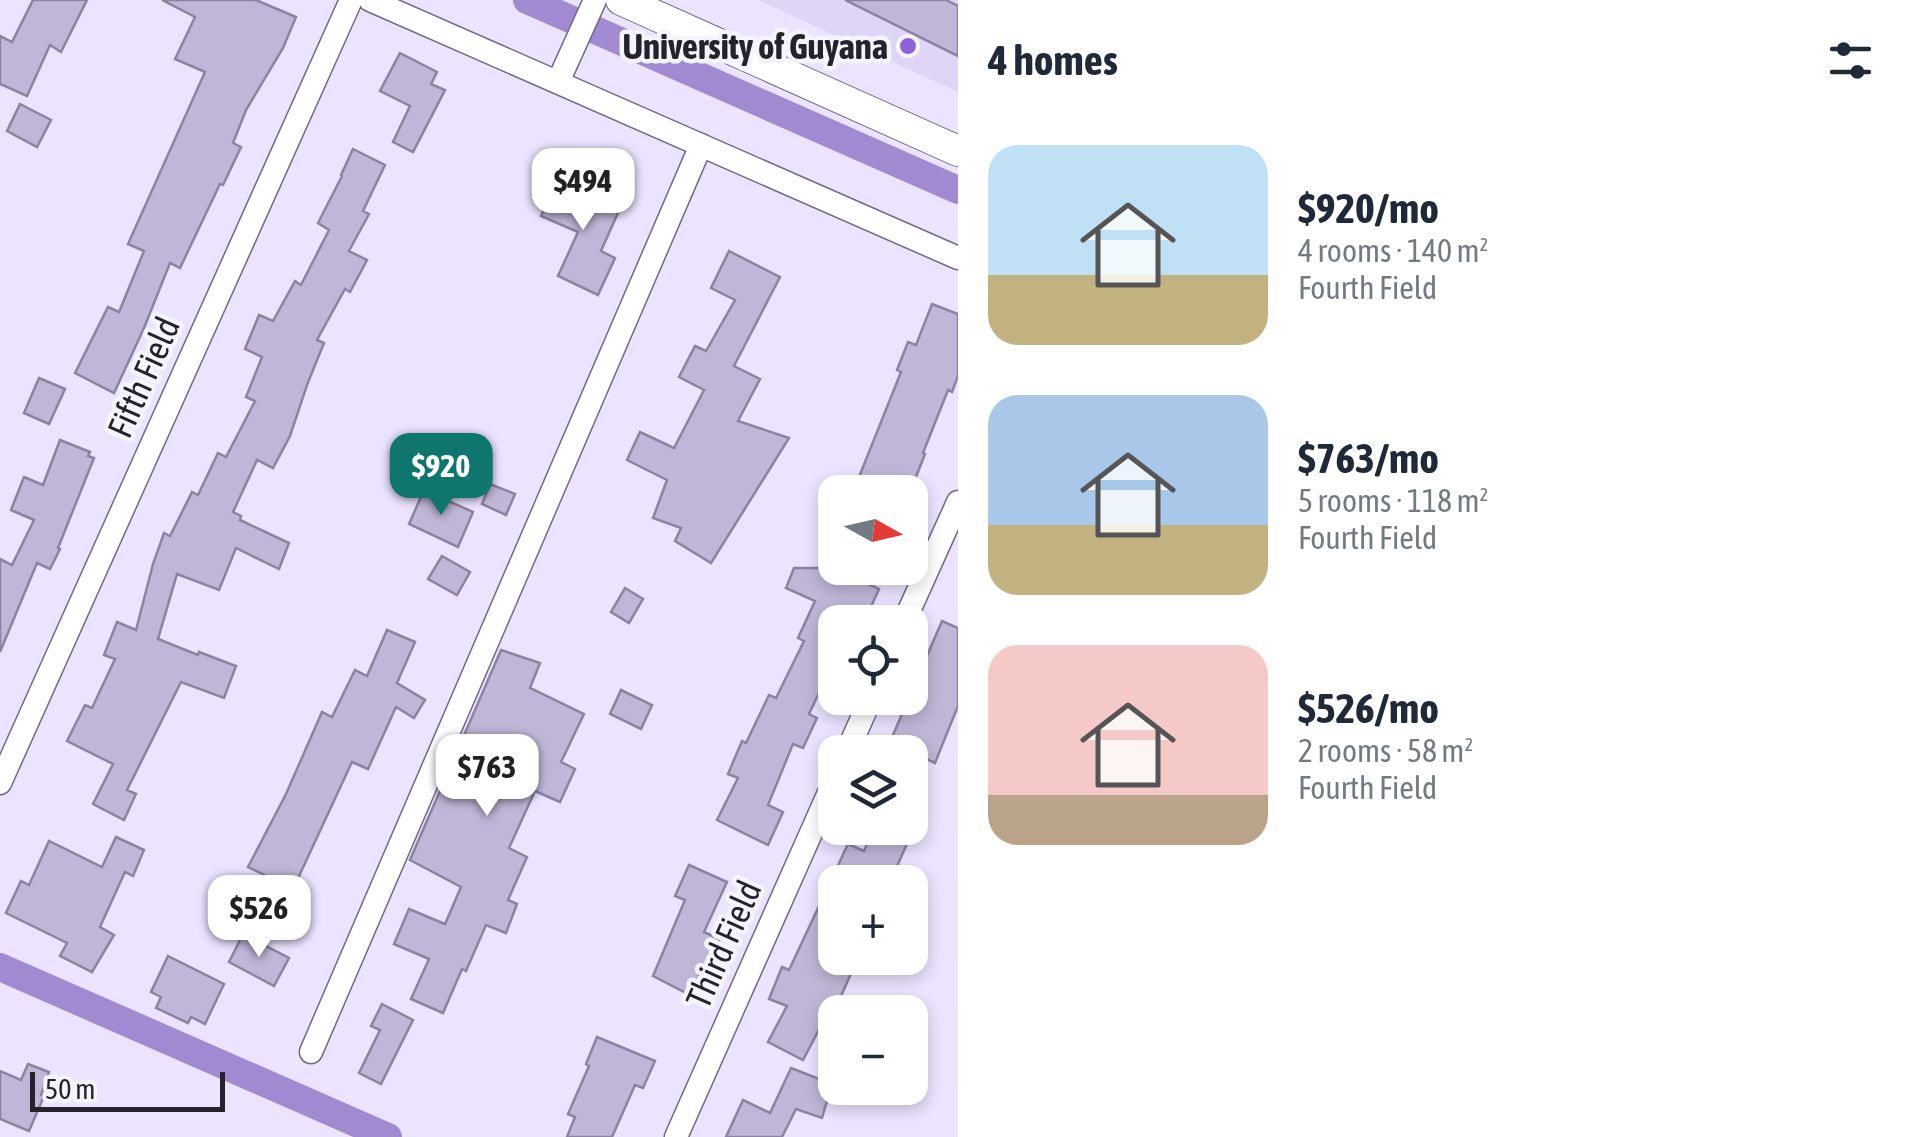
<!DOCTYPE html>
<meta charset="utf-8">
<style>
body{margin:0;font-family:"Asap Condensed",sans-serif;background:#f6f6f7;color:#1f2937;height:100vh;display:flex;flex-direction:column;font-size:38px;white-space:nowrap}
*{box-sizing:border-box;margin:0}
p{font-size:32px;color:#747a83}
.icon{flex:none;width:55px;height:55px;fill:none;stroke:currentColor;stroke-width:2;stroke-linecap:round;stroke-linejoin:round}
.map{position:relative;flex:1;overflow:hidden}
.panel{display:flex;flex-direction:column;background:#fff;width:950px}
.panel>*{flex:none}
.needle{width:65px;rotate:98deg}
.fabs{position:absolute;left:818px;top:475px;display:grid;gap:20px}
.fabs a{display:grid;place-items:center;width:110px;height:110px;border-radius:20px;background:#fff;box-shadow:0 5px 15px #0003;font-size:50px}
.scale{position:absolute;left:30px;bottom:25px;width:195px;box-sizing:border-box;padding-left:10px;border:5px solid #25222e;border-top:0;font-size:28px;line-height:35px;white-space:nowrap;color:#25222e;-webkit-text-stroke:8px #f6f4fb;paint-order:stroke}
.price{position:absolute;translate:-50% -85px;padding:0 22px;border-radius:20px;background:#fff;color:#222;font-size:32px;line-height:65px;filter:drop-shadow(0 2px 5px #0008)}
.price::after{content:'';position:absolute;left:50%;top:60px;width:30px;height:22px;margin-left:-15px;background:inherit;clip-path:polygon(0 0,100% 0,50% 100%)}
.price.selected{background:#0f766e;color:#fff}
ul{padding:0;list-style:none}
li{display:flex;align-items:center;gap:30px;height:250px;padding:0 30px}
li span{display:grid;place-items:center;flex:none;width:280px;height:200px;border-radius:30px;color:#555}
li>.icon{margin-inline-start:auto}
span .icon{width:120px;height:120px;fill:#fffc;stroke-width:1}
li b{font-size:42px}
h2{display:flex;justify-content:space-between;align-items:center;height:120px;padding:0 30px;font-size:42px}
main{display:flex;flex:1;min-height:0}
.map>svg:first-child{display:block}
</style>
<main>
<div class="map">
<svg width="958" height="1137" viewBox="0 0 958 1137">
<rect width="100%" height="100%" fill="#ebe3ff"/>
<!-- built -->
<path fill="#dfd6f7" d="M758,0h200v92z"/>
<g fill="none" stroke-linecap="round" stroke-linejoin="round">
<!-- canal -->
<g stroke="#a18ad1" stroke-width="28">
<path d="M527,0l431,190"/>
<path d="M0,967l388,170"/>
</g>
</g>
<!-- building -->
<g fill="#c0b6d7" stroke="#8c83a3" stroke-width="2.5">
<path d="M33,0h54l-26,52 -11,-7 -23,51 -27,-12v-48l12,6z"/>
<path d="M162,0h94l40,17 -13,31 -37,62 -13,33 8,4 -18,38 -3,-1 -40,84 -10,-5 -26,65 -30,65 -39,-20 33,-66 11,5 25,-61 -16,-7 77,-172 -30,-13 20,-42z"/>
<path d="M845,0h101l12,6v50z"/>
<path d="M400,53l37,19 -6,12 14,6 -32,62 -20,-10 17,-36 -30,-15z"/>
<path d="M20,104l31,16 -14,27 -30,-16z"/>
<path d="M353,149l32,16 -22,46 6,3 -20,37 18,9 -17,32 -5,-3 -28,51 7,3 -17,42 -17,51 -17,32 -16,-8 -24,52 8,4 -1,4 49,23 -10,26 -43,-21 -17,42 -42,-16 -19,65 40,16 1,-3 37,14 -12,32 -43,-16 -54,108 9,4 -12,26 -31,-16 20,-40 -46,-23 18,-36 7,3 23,-49 -11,-4 13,-33 19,8 17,-66 11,-31 6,3 22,-44 6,3 20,-42 8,4 29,-56 -9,-4 16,-40 -17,-8 14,-34 14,6 22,-40 6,4 28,-55 -11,-7 24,-47 -1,-1z"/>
<path d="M558,177l63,29 -20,45 14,7 -17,37 -40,-19 20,-44 -37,-16z"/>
<path d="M729,251l51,26 -46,89 26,13 -22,42 51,17 -78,125 -36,-22 6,-13 -28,-10 14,-38 -40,-20 13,-28 34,16 30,-58 -25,-13 16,-31 11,5 29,-51 -24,-12z"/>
<path d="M932,304l26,10v62l-6,16 -4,-2 -25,63 2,1 -15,38h-57l48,-120 -4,-2 11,-28 8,3z"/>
<path d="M39,378l26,11 -16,35 -25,-11z"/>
<path d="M60,440l30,12 -2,4 6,2 -36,90 2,1 -10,20 -13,-6 -37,89v-93l12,6 22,-45 -23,-10 13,-33 19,8z"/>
<path d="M490,484l25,10 -9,21 -24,-11z"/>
<path d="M424,490l49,22 -15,35 -49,-23z"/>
<path d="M835,533v35h33l-6,13 17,8 -15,33h-29v37l-26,55 8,4 -14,30 -10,-4 -25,61 15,7 -15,33 -51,-25 21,-42 -10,-4 14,-33 4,2 23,-48 7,3 28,-57 -6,-3 17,-37 -29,-13 8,-20h24z"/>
<path d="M442,556l28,16 -13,23 -29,-16z"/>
<path d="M625,588l18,11 -14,24 -18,-11z"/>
<path d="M942,621l16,7v78l-23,57 -45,-21z"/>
<path d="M387,630l28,12 -18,41 28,17 -11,18 -18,-11 -28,62 -16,-7 -59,127 -45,-22 38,-73 36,-82 10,5 23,-47 12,6z"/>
<path d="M501,650l39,13 -10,25 54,26 -23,48 14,7 -15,33 -25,-11 -26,57 18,9 -19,43 9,4 -11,29 -20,-8 -20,46 -4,-2 -19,44 -32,-14 18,-40 -35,-15 15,-35 36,15 16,-37 -51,-27z"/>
<path d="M621,690l31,15 -11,24 -31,-15z"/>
<path d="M874,828h40l-24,54h-55v76h23l-21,47 -4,-2 -30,57 -35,-18 19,-36 -18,-7 13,-32 7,3 59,-126 16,7z"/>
<path d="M116,837l28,13 -11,26 -8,-4 -25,55 14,8 -22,37 -32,-16 7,-13 -61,-30 15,-32 8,4 20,-44 53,26z"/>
<path d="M689,865l38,17 -23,50 16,7 -13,30 -4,-2 -13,28 -37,-19 32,-76 -10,-4z"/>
<path d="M243,934l46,24 -15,28 -45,-24z"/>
<path d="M168,956l56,28 -19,40 -14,-7 -3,6 -32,-15 5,-11 -10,-5z"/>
<path d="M382,1004l31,16 -32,64 -22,-11 21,-43 -9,-4z"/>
<path d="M597,1037l58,24 -12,27 -8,-3 -23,52h-45l8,-20 -7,-3 21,-48 -3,-2z"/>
<path d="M28,1064l21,8 -8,23 3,1 -15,35 -29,-12v-48l21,9z"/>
<path d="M791,1068l41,16 -10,34 -26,-9 -14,28h-56l17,-37 27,13z"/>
</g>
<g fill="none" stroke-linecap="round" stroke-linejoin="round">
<!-- minor casing -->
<g stroke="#726987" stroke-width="25">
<g id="minor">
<path d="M370,0l588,258"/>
<path d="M558,82l37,-82"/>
<path d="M904,622l54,-120"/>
<path d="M847,752l24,-54"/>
<path d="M0,783l351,-783"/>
<path d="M311,1052l390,-907"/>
<path d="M676,1137l159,-358"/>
</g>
</g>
<!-- tertiary casing -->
<g stroke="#726987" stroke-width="32">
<path id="tertiary" d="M621,0l337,151"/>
</g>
<!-- minor -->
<use href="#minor" stroke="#fff" stroke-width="22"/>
<!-- tertiary -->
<use href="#tertiary" stroke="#fff" stroke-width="30"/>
</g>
<!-- markers -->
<circle fill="#8e60d9" stroke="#f6f4fb" stroke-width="4" cx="908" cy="46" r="10"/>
<g text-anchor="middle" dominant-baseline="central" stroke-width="9" stroke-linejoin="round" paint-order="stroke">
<!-- poi labels -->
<g font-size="35" font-weight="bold" fill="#25222e" stroke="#f6f4fb" text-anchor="end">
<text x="888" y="46">University of Guyana</text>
</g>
<!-- street labels -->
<g font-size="35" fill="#25222e" stroke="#f6f4fb">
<text transform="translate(143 377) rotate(-66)">Fifth Field</text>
<text transform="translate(723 944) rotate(-66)">Third Field</text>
</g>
</g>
</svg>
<div class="fabs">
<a><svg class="needle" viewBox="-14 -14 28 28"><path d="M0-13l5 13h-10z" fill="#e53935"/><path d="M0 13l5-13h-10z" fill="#747a83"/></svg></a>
<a><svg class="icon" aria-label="locate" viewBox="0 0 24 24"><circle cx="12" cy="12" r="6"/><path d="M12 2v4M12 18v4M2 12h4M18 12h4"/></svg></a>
<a><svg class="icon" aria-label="layers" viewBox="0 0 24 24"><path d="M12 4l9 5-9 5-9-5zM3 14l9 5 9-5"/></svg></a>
<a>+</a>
<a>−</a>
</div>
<div class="scale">50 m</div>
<b class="price" style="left:583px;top:233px">$494</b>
<b class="price selected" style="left:441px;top:518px">$920</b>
<b class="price" style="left:487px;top:819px">$763</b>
<b class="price" style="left:259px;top:960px">$526</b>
</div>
<section class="panel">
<h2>4 homes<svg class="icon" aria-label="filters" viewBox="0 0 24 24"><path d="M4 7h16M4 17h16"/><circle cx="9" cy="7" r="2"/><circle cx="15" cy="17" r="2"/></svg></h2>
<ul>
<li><span style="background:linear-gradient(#bfe0f5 65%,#c2b280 0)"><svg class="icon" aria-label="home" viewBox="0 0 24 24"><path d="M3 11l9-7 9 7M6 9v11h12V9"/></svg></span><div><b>$920/mo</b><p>4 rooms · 140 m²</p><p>Fourth Field</p></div></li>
<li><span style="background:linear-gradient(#a9c7e8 65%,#c2b280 0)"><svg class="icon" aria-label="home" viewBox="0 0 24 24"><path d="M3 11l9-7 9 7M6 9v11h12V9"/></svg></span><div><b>$763/mo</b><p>5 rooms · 118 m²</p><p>Fourth Field</p></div></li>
<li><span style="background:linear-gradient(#f6c9c9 75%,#b9a48a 0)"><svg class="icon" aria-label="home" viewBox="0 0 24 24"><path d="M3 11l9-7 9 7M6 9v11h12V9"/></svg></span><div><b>$526/mo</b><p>2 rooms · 58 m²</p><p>Fourth Field</p></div></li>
</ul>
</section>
</main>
